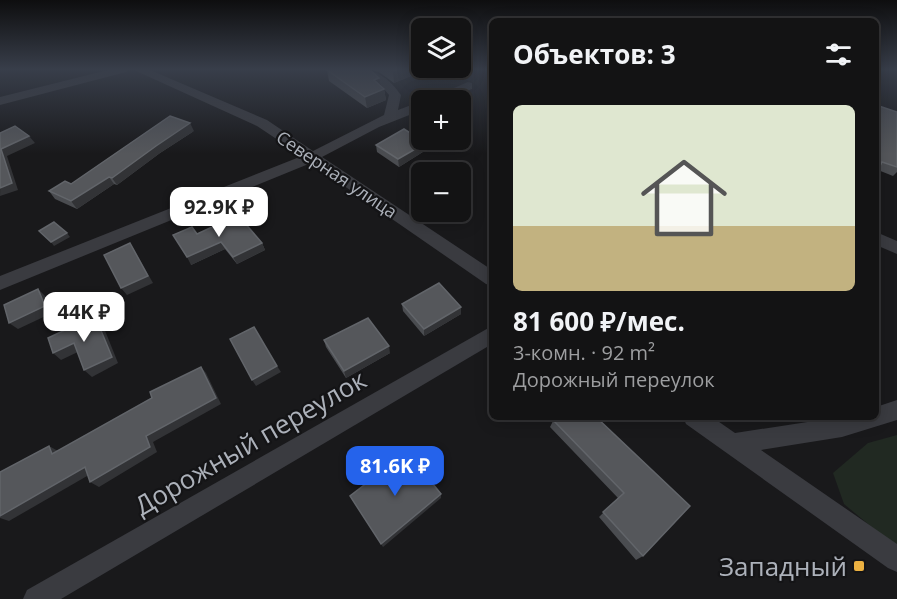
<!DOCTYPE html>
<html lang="ru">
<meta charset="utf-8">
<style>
body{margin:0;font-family:"Open Sans",sans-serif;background:#1c1c1d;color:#f1f3f6;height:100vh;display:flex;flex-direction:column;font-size:22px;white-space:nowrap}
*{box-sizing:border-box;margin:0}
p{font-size:20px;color:#9d9ea0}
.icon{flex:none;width:33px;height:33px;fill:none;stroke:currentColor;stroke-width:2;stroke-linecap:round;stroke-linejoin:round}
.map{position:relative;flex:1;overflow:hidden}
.details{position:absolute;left:489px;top:18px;width:390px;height:402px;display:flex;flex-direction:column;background:#131314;border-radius:9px;box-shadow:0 3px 15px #0003,0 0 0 2px #323234}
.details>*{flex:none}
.fabs{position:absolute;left:411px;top:18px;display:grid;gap:12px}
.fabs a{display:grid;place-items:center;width:60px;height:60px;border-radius:9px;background:#131314;box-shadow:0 3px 15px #0003,0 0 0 2px #323234;font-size:30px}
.price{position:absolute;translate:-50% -51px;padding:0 14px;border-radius:12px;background:#fff;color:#222;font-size:20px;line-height:39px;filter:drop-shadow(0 2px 3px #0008)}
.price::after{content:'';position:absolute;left:50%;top:36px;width:18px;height:14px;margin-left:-9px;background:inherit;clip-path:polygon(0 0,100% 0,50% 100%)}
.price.active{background:#2563eb;color:#fff}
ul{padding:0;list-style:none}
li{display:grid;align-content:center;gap:12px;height:318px;padding:0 24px}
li+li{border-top:2px solid #323234}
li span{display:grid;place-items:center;height:186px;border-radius:9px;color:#555}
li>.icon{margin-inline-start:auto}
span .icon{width:108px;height:108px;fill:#fffc;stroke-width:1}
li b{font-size:26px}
h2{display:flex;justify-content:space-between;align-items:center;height:72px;padding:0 24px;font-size:26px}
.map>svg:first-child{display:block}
</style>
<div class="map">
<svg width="897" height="599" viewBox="0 0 897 599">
<rect width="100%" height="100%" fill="#19191b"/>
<!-- green -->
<path fill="#212922" d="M897,435v113l-53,-44 -11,-31 35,-30z"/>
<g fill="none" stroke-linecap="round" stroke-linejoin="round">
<!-- street -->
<g fill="#3a3b40" fill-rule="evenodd">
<path d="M108,70h20l-2,2 -126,33v-8z"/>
<path d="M134,70h16l117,50 46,31 71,-36 5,-20 -9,-11 -21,-14c20,0 31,10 42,25l-3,15 24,-9v9l-43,17 -57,30 170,113v16l-6,-2 -175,-121 -311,127v-14l302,-120 -45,-30z"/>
<path d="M468,82l4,1v6l-30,11h-16z"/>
<path d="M876,232l21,9v13l-21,-9z"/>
<path d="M492,326v18l-431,255h-38l4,-9z"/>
<path d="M897,400v20l-55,17 -81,13 136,94v28l-9,-4 -202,-144 -3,-7h29l23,16 105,-16h36v-10z"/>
</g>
</g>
<!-- wall -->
<g fill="#4a4c50">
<path d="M327,70l57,19 2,11 -19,8 -38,-27z"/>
<path d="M371,70h47v3l-24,10 -15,-11z"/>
<path d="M897,112v60l-4,4 -15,-6z"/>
<path d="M194,131l-34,22 -43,32 -3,-1 -37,25 -22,-10 -6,-8 22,-7z"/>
<path d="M376,145l50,5 -27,17 -22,-15z"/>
<path d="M197,234l65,9 3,7 -28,14 -12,-15 -34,16z"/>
<path d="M402,304l59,3v7l-37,22 -21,-25z"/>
<path d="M324,340l66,13 -44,25 -20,-31z"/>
<path d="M555,417h43l-1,1 93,88 -47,50 -7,4 -37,-43 19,-19 -68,-71z"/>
</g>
<!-- shaded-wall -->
<g fill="#323336">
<path d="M399,70h19v3l-24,10 -1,-11z"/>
<path d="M379,78l2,10 -7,-8z"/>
<path d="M384,89l2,11 -19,8 -2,-11z"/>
<path d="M190,123l4,8 -34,22 -43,32 -5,-7 44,-32z"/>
<path d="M29,136l6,7 -28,13 11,34 -18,6 1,-47z"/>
<path d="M426,143v7l-27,17 -1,-8z"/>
<path d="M109,177l5,7 -37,25 -6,-8z"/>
<path d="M67,233l3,4 -16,9 -3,-4z"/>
<path d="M221,242l4,7 -34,16 -4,-8z"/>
<path d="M130,243l5,8 18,32 -26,12 -6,-7z"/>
<path d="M262,243l3,7 -28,14 -4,-7z"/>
<path d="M38,289l8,8 6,16 -34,16 -9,-6z"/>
<path d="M461,307v7l-37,22v-7z"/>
<path d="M95,316l7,7 16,40 -26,14 -8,-7z"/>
<path d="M74,343l8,7 -21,10 -8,-7z"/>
<path d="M389,346l1,7 -44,25 -2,-7z"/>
<path d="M277,366l4,6 -25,14 -4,-6z"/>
<path d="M201,367l5,6 15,31 -68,38 4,10 -58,35 -9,-5z"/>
<path d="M49,446l9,5 -6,3z"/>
<path d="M85,467l9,5 -85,49 -9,-3v-2z"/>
<path d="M441,494v4l-58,49 -2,-3z"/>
</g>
<!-- building -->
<g fill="#55575b" stroke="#62656a" stroke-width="1.5">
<path d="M327,70h43l9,8 -5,2 10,9 -19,8z"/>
<path d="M876,105l21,7v55l-15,-5 -6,12z"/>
<path d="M170,116l20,7 -34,23 -44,32 -3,-1 -38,24 -22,-10 16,-10 6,3z"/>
<path d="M15,126l14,10 -28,13 11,34 -12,5v-55z"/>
<path d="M404,129l22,14 -28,16 -22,-14z"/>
<path d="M238,215l24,28 -29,14 -12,-15 -34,15 -14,-22 19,-8 5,7z"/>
<path d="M54,222l13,11 -16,9 -12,-11z"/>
<path d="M130,243l18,33 -27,12 -17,-33z"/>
<path d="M439,283l22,24 -37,22 -22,-25z"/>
<path d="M38,289l7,17 -36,17 -5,-18z"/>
<path d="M95,316l17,41 -28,13 -10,-27 -21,10 -5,-15z"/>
<path d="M368,318l21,28 -45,25 -20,-31z"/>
<path d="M254,327l23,39 -25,14 -22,-41z"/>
<path d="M201,367l15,31 -70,38 4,11 -60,35 -5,-15 -85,49v-44l49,-26 3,8 100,-56 -2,-6z"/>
<path d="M556,417h40l94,89 -47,50 -40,-44 21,-19 -71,-73z"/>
<path d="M407,452l34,42 -60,50 -31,-48z"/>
</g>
<!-- sky -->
<linearGradient id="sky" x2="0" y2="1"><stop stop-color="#0e0e0f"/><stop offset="0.45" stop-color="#383e4a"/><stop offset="1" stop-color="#383e4a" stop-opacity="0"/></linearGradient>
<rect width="897" height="154" fill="url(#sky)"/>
<!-- markers -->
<rect fill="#ecb141" stroke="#141416" stroke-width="2" x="853" y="560" width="12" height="12" rx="3"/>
<g text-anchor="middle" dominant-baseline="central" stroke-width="4.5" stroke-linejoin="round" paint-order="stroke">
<!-- far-street labels -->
<g font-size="18" fill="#acb1ba" stroke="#141416">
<text transform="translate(337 174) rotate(34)">Северная улица</text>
</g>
<!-- near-street labels -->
<g font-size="26" fill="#acb1ba" stroke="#141416">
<text transform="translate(250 442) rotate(-30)">Дорожный переулок</text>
</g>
<!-- near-poi labels -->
<g font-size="26" fill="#acb1ba" stroke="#141416" text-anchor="end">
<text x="847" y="566">Западный</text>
</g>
</g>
</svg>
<div class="fabs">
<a><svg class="icon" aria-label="layers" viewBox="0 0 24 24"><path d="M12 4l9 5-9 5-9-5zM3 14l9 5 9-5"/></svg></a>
<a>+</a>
<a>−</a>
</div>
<b class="price" style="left:219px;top:238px">92.9K ₽</b>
<b class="price" style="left:84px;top:343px">44K ₽</b>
<b class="price active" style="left:395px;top:497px">81.6K ₽</b>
<section class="details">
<h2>Объектов: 3<svg class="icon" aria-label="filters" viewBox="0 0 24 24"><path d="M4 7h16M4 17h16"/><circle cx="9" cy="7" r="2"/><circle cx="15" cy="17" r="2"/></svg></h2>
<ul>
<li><span style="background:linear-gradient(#dfe7d0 65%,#c2b280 0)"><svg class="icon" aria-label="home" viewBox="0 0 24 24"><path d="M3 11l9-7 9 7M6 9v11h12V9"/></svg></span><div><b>81 600 ₽/мес.</b><p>3-комн. · 92 m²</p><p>Дорожный переулок</p></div></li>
</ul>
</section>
</div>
